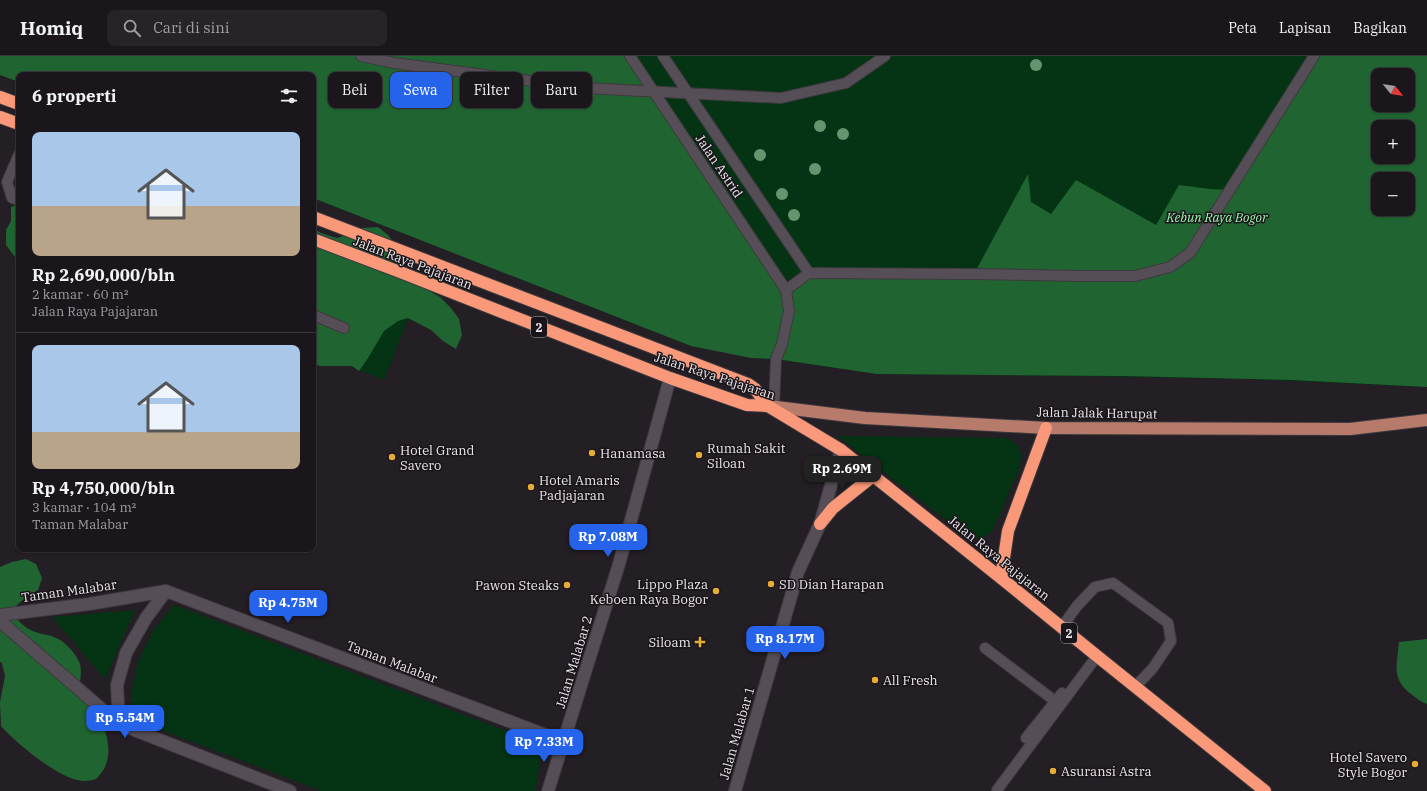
<!DOCTYPE html>
<html lang="id">
<meta charset="utf-8">
<style>
body{margin:0;font-family:"IBM Plex Serif",serif;background:#282329;color:#f1f3f6;height:100vh;display:flex;flex-direction:column;font-size:15px;white-space:nowrap}
*{box-sizing:border-box;margin:0}
p{font-size:13px;color:#a09fa3}
.icon{flex:none;width:22px;height:22px;fill:none;stroke:currentColor;stroke-width:2;stroke-linecap:round;stroke-linejoin:round}
.map{position:relative;flex:1;overflow:hidden}
.side{position:absolute;left:16px;top:16px;width:300px;height:480px;display:flex;flex-direction:column;background:#1b161c;border-radius:8px;box-shadow:0 1px 3px #0004,0 0 0 1px #39353b}
.side>*{flex:none}
.guide{position:absolute;left:328px;top:16px;width:380px;height:36px;display:flex;gap:8px}
.needle{width:26px;rotate:120deg}
.fabs{position:absolute;left:1371px;top:12px;display:grid;gap:8px}
.fabs a{display:grid;place-items:center;width:44px;height:44px;border-radius:8px;background:#1b161c;box-shadow:0 1px 3px #0004,0 0 0 1px #39353b;font-size:20px}
.price{position:absolute;translate:-50% -34px;padding:0 9px;border-radius:8px;background:#2563eb;color:#fff;font-size:13px;line-height:26px;filter:drop-shadow(0 1px 2px #0008)}
.price::after{content:'';position:absolute;left:50%;top:24px;width:12px;height:9px;margin-left:-6px;background:inherit;clip-path:polygon(0 0,100% 0,50% 100%)}
.price.selected{background:#222;color:#fff}
ul{padding:0;list-style:none}
li{display:grid;align-content:center;gap:8px;height:212px;padding:0 16px}
li+li{border-top:1px solid #39353b}
li span{display:grid;place-items:center;height:124px;border-radius:8px;color:#555}
li>.icon{margin-inline-start:auto}
span .icon{width:72px;height:72px;fill:#fffc;stroke-width:1}
li b{font-size:17px}
h2{display:flex;justify-content:space-between;align-items:center;height:48px;padding:0 16px;font-size:17px}
.pill{padding:0 14px;border-radius:8px;background:#1b161c;box-shadow:0 1px 3px #0004,0 0 0 1px #39353b;font-size:14px;line-height:36px}
.pill.selected{background:#2563eb;color:#fff}
header{display:flex;align-items:center;gap:24px;box-sizing:border-box;height:56px;padding:0 20px;background:#1b161c;border-bottom:1px solid #39353b}
header strong{font-size:19px}
nav{display:flex;gap:22px;margin-inline-start:auto;font-size:14px}
.search{width:280px;height:36px;background:#282329;display:flex;align-items:center;gap:10px;box-sizing:border-box;padding:0 14px;border-radius:8px;color:#a09fa3;font-size:15px}
.map>svg:first-child{display:block}
</style>
<header>
<strong>Homiq</strong>
<div class="search"><svg class="icon" aria-label="search" viewBox="0 0 24 24"><circle cx="10" cy="10" r="6"/><path d="M15 15l6 6"/></svg>Cari di sini</div>
<nav><a>Peta</a><a>Lapisan</a><a>Bagikan</a></nav>
</header>
<div class="map">
<svg width="1427" height="735" viewBox="0 0 1427 735">
<rect width="100%" height="100%" fill="#241e25"/>
<!-- green -->
<g fill="#043413" fill-rule="evenodd">
<path d="M0,0h1427v331l-178,-8 -173,-3 -199,-2 -82,-12 -38,-4 -66,-12 -378,-148v-123h-294v7l-19,-7zM1378,19h30v30h-30zM1378,71h30v30h-30zM1378,123h30v30h-30z"/>
<path d="M313,226l95,36 -24,62 -71,-28z"/>
<path d="M837,380l168,2c17,6 18,15 14,31l-26,61c-9,9 -13,9 -25,7z"/>
<path d="M174,549l369,140 -8,46h-213l-190,-72v-30l6,-26 14,-31z"/>
<path d="M135,554l-30,69 -53,-62z"/>
</g>
<!-- forest -->
<g fill="#206432" fill-rule="evenodd">
<path d="M0,0h630l156,234 23,-17 165,1 54,-100 3,28 20,12 25,-34 80,45 23,-40 31,4 20,1 83,-134h114v331l-135,-7 -169,-4 -246,-2 -101,-15 -25,-1 -60,-12 -378,-148v-123h-294v7l-19,-7zM1378,19h30v30h-30zM1378,71h30v30h-30zM1378,123h30v30h-30z"/>
<path d="M19,148v67l-4,-14 -9,-12v-15l5,-9v-14z"/>
<path d="M378,171l10,8 9,12 2,14 6,13 11,9 24,14 11,11 8,11 3,16 -6,14 -13,-8 -12,-11 -23,-12 -10,3 -14,10 -16,27 -9,13 -7,-5h-32l-7,-2v-136l8,5 16,5 13,-4 12,-6z"/>
<path d="M26,503l10,5 6,14 -4,12 -12,7 -10,9v12c8,9 14,13 26,16 4,1 8,1 12,3 11,4 22,16 26,27 2,8 0,17 -1,25 17,21 39,52 25,80 -2,3 -5,7 -8,10 -3,1 -8,2 -12,2 -23,0 -68,-38 -83,-55l-1,-24 5,-26 -3,-13 -2,-1v-95l12,-5z"/>
<path d="M1427,583v65c-6,-2 -11,-6 -16,-10 -20,-15 -14,-30 -12,-52z"/>
</g>
<g fill="none" stroke-linecap="round" stroke-linejoin="round">
<!-- lane casing -->
<g stroke="#3e393e" stroke-width="12">
<g id="lane">
<path d="M361,0l33,7 191,25 196,10 65,-15 39,-27"/>
<path d="M630,0l156,234 3,21 -7,33 -6,15 -2,47"/>
<path d="M663,0l146,217"/>
<path d="M19,98l-12,28 5,16 7,2"/>
<path d="M786,234l23,-17 165,1 107,2h54l35,-9 20,-14 124,-197"/>
<path d="M313,259l31,13"/>
<path d="M1062,571l15,-21 18,-19 18,-4 55,40 3,18 -18,27 -18,19"/>
<path d="M985,592l70,53"/>
<path d="M1026,682l36,-45"/>
<path d="M997,734l100,-134"/>
</g>
</g>
<!-- street casing -->
<g stroke="#3e393e" stroke-width="14">
<g id="street">
<path d="M0,559l89,-11 77,-13 398,151"/>
<path d="M0,565l119,103 171,67"/>
<path d="M119,668l-2,-39 9,-32 20,-35 20,-27"/>
<path d="M548,735l71,-227 51,-186"/>
<path d="M735,735l63,-219 22,-48 21,-74"/>
</g>
</g>
<!-- primary casing -->
<g stroke="#3e393e" stroke-width="14">
<path id="primary" d="M768,350l97,12 181,10 304,1 77,-9"/>
</g>
<!-- highway casing -->
<g stroke="#3e393e" stroke-width="14">
<g id="highway">
<path d="M0,41l19,7"/>
<path d="M0,61l19,7"/>
<path d="M313,161l435,167 7,5 13,17"/>
<path d="M313,183l87,33 270,106 77,27 21,1 73,44 160,128 96,78 168,135"/>
<path d="M820,468l13,-16 40,-32"/>
<path d="M1001,522l7,-47 38,-103"/>
</g>
</g>
<!-- lane -->
<use href="#lane" stroke="#554e56" stroke-width="10"/>
<!-- street -->
<use href="#street" stroke="#554e56" stroke-width="12"/>
<!-- primary -->
<use href="#primary" stroke="#b77b6b" stroke-width="12"/>
<!-- highway -->
<use href="#highway" stroke="#f99979" stroke-width="12"/>
</g>
<!-- trees -->
<g fill="#65956f">
<circle cx="1036" cy="9" r="6"/>
<circle cx="820" cy="70" r="6"/>
<circle cx="843" cy="78" r="6"/>
<circle cx="760" cy="99" r="6"/>
<circle cx="815" cy="113" r="6"/>
<circle cx="782" cy="138" r="6"/>
<circle cx="794" cy="159" r="6"/>
</g>
<!-- markers -->
<g fill="#e5ad35" stroke="#1a151b" stroke-width="1.5">
<circle cx="592" cy="397" r="4"/>
<circle cx="699" cy="399" r="4"/>
<circle cx="392" cy="401" r="4"/>
<circle cx="531" cy="431" r="4"/>
<circle cx="771" cy="528" r="4"/>
<circle cx="567" cy="529" r="4"/>
<circle cx="716" cy="535" r="4"/>
<path d="M698 580h4v4h4v4h-4v4h-4v-4h-4v-4h4z"/>
<circle cx="875" cy="624" r="4"/>
<circle cx="1415" cy="708" r="4"/>
<circle cx="1053" cy="715" r="4"/>
</g>
<g text-anchor="middle" dominant-baseline="central" stroke-width="3" stroke-linejoin="round" paint-order="stroke">
<!-- shield labels -->
<g fill="#1a151b" stroke="#aca7ac" stroke-width="1">
<rect x="531" y="261" width="16" height="20" rx="3"/>
<rect x="1061" y="567" width="16" height="20" rx="3"/>
</g>
<g font-size="12" font-weight="bold" fill="#eae6ea">
<text x="539" y="271">2</text>
<text x="1069" y="577">2</text>
</g>
<!-- street labels -->
<g font-size="13" fill="#eae6ea" stroke="#1a151b">
<text transform="translate(719 110) rotate(56)">Jalan Astrid</text>
<text transform="translate(413 207) rotate(21)">Jalan Raya Pajajaran</text>
<text transform="translate(715 320) rotate(18)">Jalan Raya Pajajaran</text>
<text transform="translate(1097 357) rotate(1)">Jalan Jalak Harupat</text>
<text transform="translate(999 502) rotate(39)">Jalan Raya Pajajaran</text>
<text transform="translate(69 535) rotate(-8)">Taman Malabar</text>
<text transform="translate(392 606) rotate(21)">Taman Malabar</text>
<text transform="translate(574 606) rotate(-73)">Jalan Malabar 2</text>
<text transform="translate(737 677) rotate(-74)">Jalan Malabar 1</text>
</g>
<!-- park labels -->
<g font-size="13" font-style="italic" fill="#9bf6ab" stroke="#1a151b">
<text x="1217" y="161">Kebun Raya Bogor</text>
</g>
<!-- poi labels -->
<g font-size="13" fill="#eae6ea" stroke="#1a151b" text-anchor="start">
<text x="707" y="392">Rumah Sakit<tspan x="707" dy="15">Siloan</tspan></text>
<text x="400" y="394">Hotel Grand<tspan x="400" dy="15">Savero</tspan></text>
<text x="600" y="397">Hanamasa</text>
<text x="539" y="424">Hotel Amaris<tspan x="539" dy="15">Padjajaran</tspan></text>
<text x="708" y="528" text-anchor="end">Lippo Plaza<tspan x="708" dy="15">Keboen Raya Bogor</tspan></text>
<text x="779" y="528">SD Dian Harapan</text>
<text x="559" y="529" text-anchor="end">Pawon Steaks</text>
<text x="691" y="586" text-anchor="end">Siloam</text>
<text x="883" y="624">All Fresh</text>
<text x="1407" y="701" text-anchor="end">Hotel Savero<tspan x="1407" dy="15">Style Bogor</tspan></text>
<text x="1061" y="715">Asuransi Astra</text>
</g>
</g>
</svg>
<div class="fabs">
<a><svg class="needle" viewBox="-14 -14 28 28"><path d="M0-13l5 13h-10z" fill="#e53935"/><path d="M0 13l5-13h-10z" fill="#a09fa3"/></svg></a>
<a>+</a>
<a>−</a>
</div>
<b class="price selected" style="left:842px;top:434px">Rp 2.69M</b>
<b class="price" style="left:608px;top:502px">Rp 7.08M</b>
<b class="price" style="left:288px;top:568px">Rp 4.75M</b>
<b class="price" style="left:785px;top:604px">Rp 8.17M</b>
<b class="price" style="left:125px;top:683px">Rp 5.54M</b>
<b class="price" style="left:544px;top:707px">Rp 7.33M</b>
<div class="guide">
<a class="pill">Beli</a>
<a class="pill selected">Sewa</a>
<a class="pill">Filter</a>
<a class="pill">Baru</a>
</div>
<section class="side">
<h2>6 properti<svg class="icon" aria-label="filters" viewBox="0 0 24 24"><path d="M4 7h16M4 17h16"/><circle cx="9" cy="7" r="2"/><circle cx="15" cy="17" r="2"/></svg></h2>
<ul>
<li><span style="background:linear-gradient(#a9c7e8 60%,#b9a48a 0)"><svg class="icon" aria-label="home" viewBox="0 0 24 24"><path d="M3 11l9-7 9 7M6 9v11h12V9"/></svg></span><div><b>Rp 2,690,000/bln</b><p>2 kamar · 60 m²</p><p>Jalan Raya Pajajaran</p></div></li>
<li><span style="background:linear-gradient(#a9c7e8 70%,#b9a48a 0)"><svg class="icon" aria-label="home" viewBox="0 0 24 24"><path d="M3 11l9-7 9 7M6 9v11h12V9"/></svg></span><div><b>Rp 4,750,000/bln</b><p>3 kamar · 104 m²</p><p>Taman Malabar</p></div></li>
</ul>
</section>
</div>
